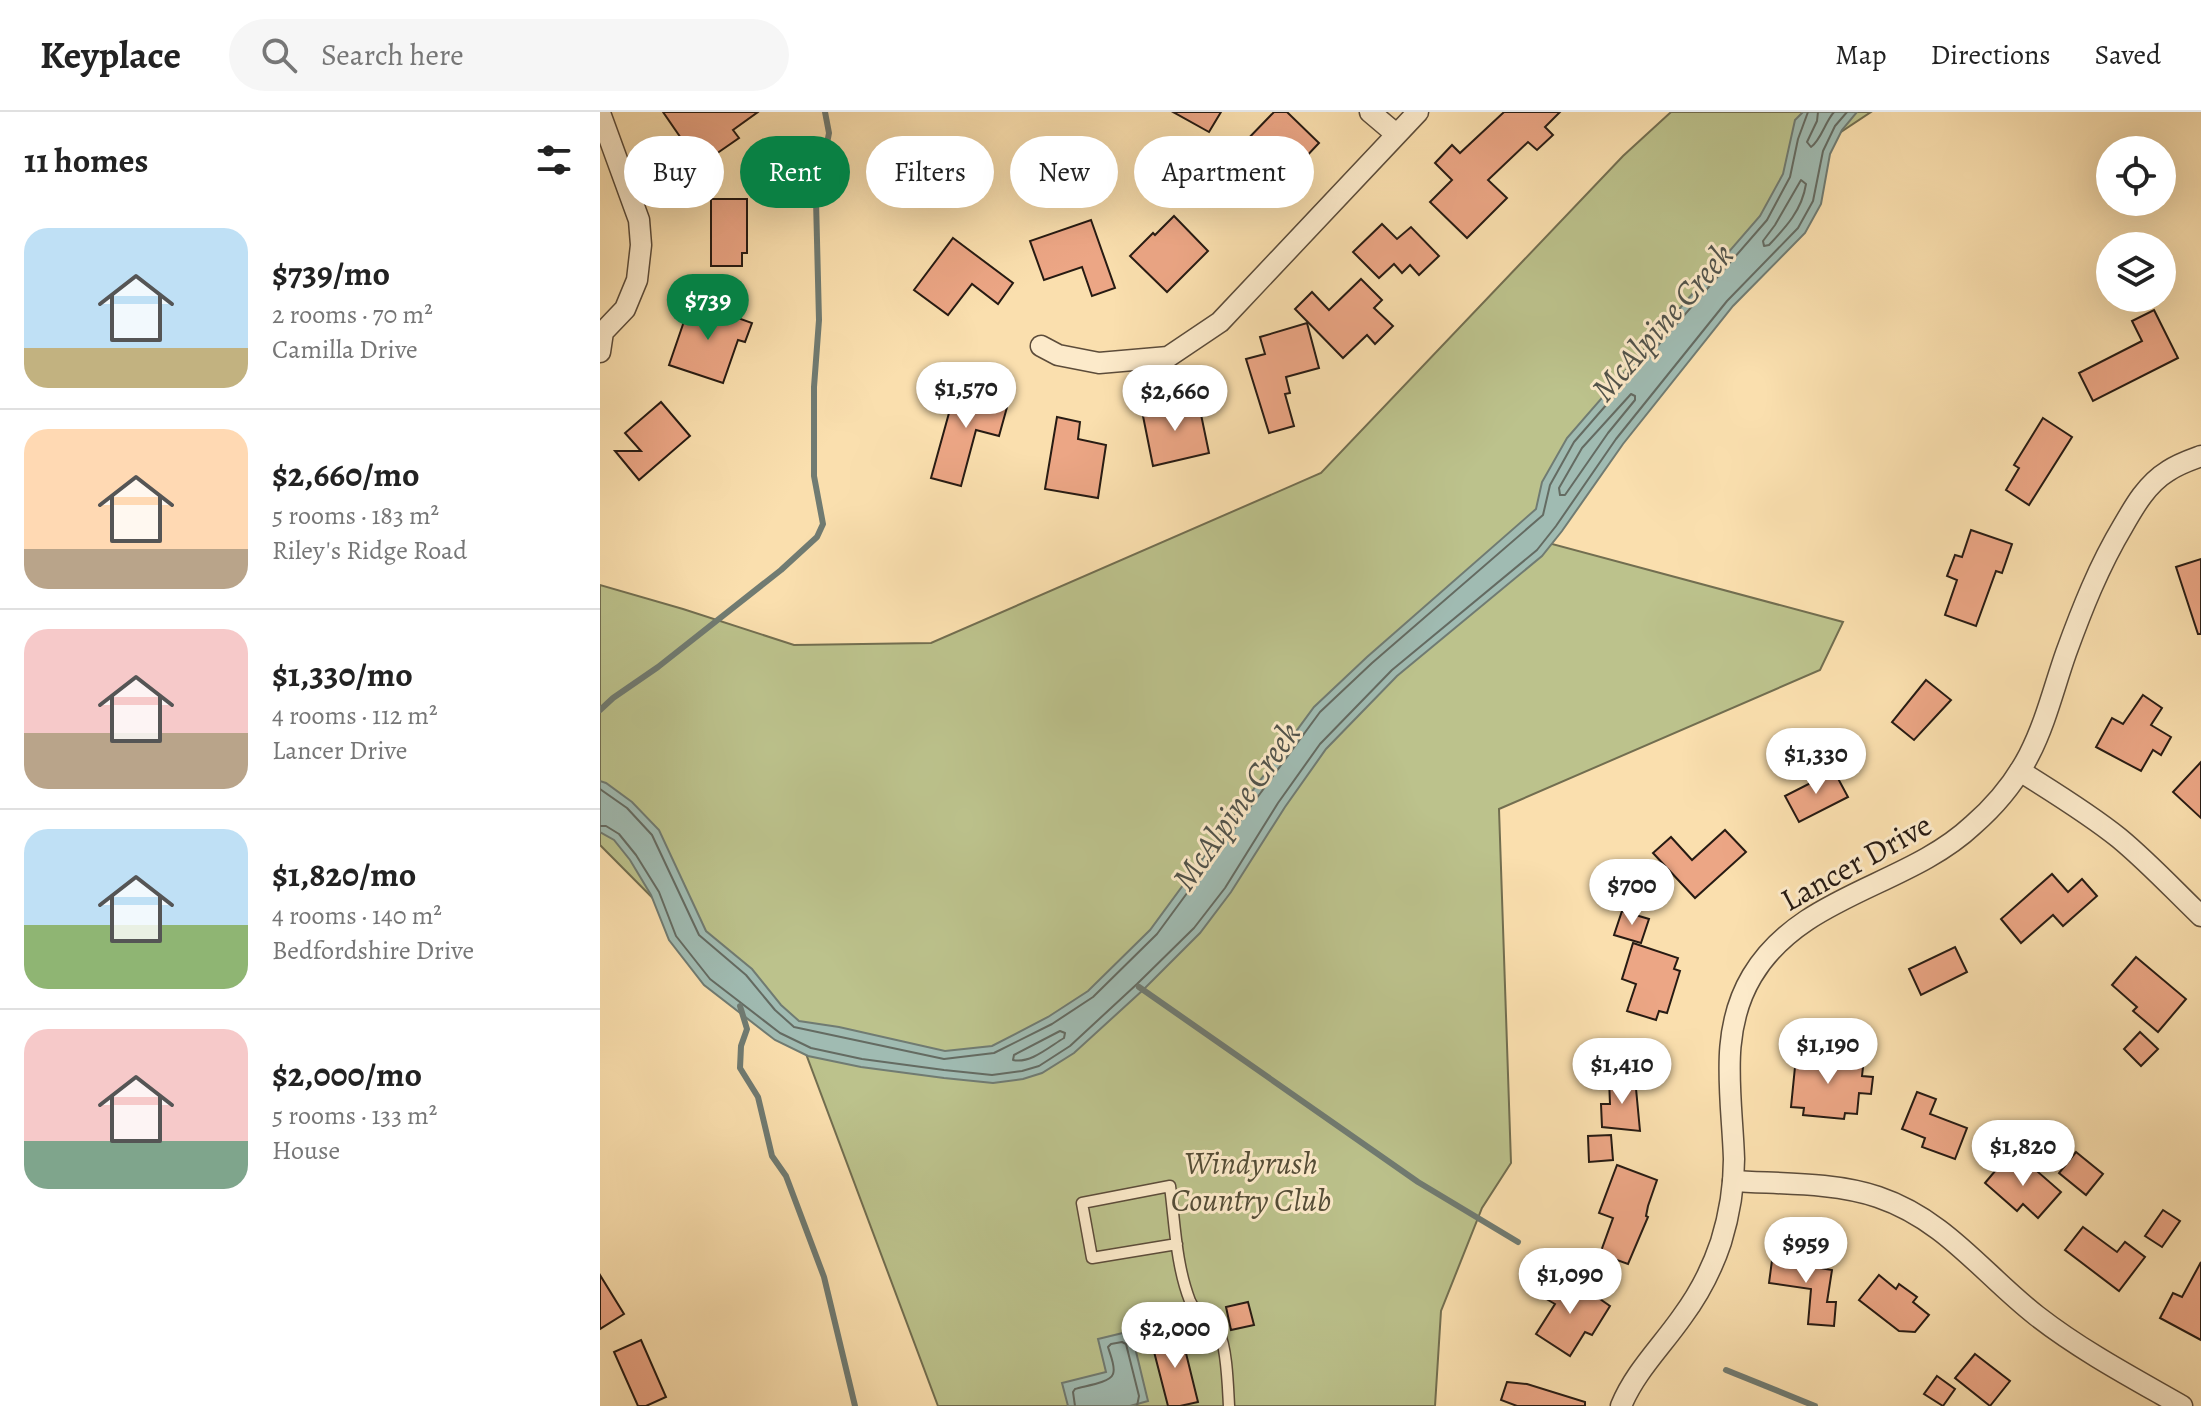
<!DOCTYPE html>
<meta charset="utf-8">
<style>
body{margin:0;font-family:Alegreya,serif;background:#f6f6f6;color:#222;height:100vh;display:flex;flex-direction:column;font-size:30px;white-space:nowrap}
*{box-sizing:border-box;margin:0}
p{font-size:26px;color:#767676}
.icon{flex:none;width:44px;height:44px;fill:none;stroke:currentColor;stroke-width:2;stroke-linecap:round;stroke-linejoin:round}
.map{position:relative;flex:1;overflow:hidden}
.side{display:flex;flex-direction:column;background:#fff;width:600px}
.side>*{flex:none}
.guide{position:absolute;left:24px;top:24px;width:760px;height:72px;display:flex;gap:16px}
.controls{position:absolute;left:1496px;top:24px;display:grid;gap:16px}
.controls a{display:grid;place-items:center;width:80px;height:80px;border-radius:50%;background:#fff;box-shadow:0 8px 32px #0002;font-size:40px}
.price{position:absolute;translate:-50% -68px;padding:0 18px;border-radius:28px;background:#fff;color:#222;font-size:26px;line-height:52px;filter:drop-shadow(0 2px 4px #0008)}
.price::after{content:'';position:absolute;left:50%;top:48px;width:24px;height:18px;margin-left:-12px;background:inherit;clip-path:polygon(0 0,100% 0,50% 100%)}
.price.selected{background:#0b8043;color:#fff}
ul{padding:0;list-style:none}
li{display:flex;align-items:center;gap:24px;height:200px;padding:0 24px}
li+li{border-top:2px solid #e0e0e0}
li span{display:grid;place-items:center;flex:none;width:224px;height:160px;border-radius:24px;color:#555}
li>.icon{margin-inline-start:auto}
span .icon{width:96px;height:96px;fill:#fffc;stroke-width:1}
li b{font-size:34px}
h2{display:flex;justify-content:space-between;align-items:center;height:96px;padding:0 24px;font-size:34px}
.pill{padding:0 28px;border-radius:36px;background:#fff;box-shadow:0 8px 32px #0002;font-size:28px;line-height:72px}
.pill.selected{background:#0b8043;color:#fff}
header{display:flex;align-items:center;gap:48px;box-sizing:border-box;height:112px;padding:0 40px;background:#fff;border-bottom:2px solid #e0e0e0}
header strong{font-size:38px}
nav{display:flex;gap:44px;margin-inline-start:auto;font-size:28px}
.search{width:560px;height:72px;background:#f6f6f6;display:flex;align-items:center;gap:20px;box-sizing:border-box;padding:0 28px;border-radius:44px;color:#767676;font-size:30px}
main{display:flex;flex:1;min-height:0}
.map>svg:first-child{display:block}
</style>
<header>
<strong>Keyplace</strong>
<div class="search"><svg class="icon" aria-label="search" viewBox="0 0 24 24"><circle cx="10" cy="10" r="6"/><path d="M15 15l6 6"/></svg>Search here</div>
<nav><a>Map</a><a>Directions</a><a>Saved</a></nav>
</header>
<main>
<section class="side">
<h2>11 homes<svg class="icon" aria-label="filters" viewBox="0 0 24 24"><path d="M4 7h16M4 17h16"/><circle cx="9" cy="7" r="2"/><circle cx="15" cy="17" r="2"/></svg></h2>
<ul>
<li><span style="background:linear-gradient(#bfe0f5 75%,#c2b280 0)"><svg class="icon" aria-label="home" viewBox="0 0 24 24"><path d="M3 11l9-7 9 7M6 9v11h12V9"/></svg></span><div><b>$739/mo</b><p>2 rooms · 70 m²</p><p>Camilla Drive</p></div></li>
<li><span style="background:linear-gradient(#ffd9b3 75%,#b9a48a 0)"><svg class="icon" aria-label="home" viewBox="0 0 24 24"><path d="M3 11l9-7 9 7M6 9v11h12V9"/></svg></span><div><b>$2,660/mo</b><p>5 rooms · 183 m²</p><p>Riley's Ridge Road</p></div></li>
<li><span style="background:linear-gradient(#f6c9c9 65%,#b9a48a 0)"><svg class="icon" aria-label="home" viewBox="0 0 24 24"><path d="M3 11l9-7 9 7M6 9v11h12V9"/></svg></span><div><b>$1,330/mo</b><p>4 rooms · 112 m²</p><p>Lancer Drive</p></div></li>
<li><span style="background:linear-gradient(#bfe0f5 60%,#8fb573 0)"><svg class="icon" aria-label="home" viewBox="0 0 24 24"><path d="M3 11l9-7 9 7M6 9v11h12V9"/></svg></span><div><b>$1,820/mo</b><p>4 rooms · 140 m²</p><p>Bedfordshire Drive</p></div></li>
<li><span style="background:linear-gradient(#f6c9c9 70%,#7fa58c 0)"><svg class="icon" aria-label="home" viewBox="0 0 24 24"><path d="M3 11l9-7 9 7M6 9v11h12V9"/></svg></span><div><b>$2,000/mo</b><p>5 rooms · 133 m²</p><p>House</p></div></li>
</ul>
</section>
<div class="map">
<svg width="1601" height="1294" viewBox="0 0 1601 1294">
<rect width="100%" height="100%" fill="#fadfae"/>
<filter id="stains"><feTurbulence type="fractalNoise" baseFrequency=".0025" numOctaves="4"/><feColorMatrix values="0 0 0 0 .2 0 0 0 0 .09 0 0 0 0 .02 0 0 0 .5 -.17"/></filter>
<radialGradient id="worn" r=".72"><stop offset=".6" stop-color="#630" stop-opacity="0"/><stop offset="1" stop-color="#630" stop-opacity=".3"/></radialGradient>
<!-- green -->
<path fill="#bcc28c" stroke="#726e50" stroke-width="2" d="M1071,0h200l-33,22 -301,406 306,82 -23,48 -321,139 12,354 -29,45 -41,103 -6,95h-497l-141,-376 -43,-30 -154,-155v-260l83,24 111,36 137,-2 390,-170 302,-317z"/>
<!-- water -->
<g fill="#a0bbb2" stroke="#707b72" stroke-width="2">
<path d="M1203,0h54l-15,18 -12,24 -9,50 -16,29 -72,73 -110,138 -61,87 -20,25 -145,120 -71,73 -41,58 -54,85 -31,41 -57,57 -69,63 -32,20 -19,6 -30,4 -49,-5 -83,-11 -53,-11 -33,-16 -71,-55 -35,-45 -18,-45 -21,-35 -16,-20 -14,-8v-51l6,2 26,19 27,28 47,101 46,38 29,36 18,16 40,6 106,24 47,-5 56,-29 40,-26 62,-61 164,-223 53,-50 169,-148 6,-27 25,-44 193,-222 23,-42 12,-54z"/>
<path d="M531,1219l17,70 -18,5h-62l-6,-23 44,-11 -8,-33z"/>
</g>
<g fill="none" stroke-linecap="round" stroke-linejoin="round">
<!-- shore -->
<g stroke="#646b62" stroke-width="2">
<path d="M1218,0l-1,9 -10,21 4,5c10,-7 14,-25 23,-35"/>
<path d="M1201,68l5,4c-4,26 -20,43 -37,61l-5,1 -1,-5 12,-16z"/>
<path d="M1031,282l4,2v4l-27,33 -43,62h-5l-1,-7 23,-40z"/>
<path d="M0,677l27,19 25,27 47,100 47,40 29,35 19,17 150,32 50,-6 58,-29 41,-27 64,-63 163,-222 52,-49 171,-148 7,-30 24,-43 193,-222 23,-43 8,-38 10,-27"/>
<path d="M0,714h6l13,8 17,21 23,37 17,44 34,43 70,54 31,15 51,11 82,11 48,5 30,-4 17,-5 31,-20 67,-62 57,-56 31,-40 53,-85 42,-59 72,-74 145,-120 19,-24 60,-87 111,-138 71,-73 15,-27 10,-50 12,-25 12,-14"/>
<path d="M460,919l5,2 -1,5c-15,9 -34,26 -51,22l1,-5z"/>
<path d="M475,1294l-2,-14 2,-3c8,-3 35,-6 38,-15 3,-7 -3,-20 -5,-27l3,-3 11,-2 4,2 13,52 -2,10"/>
</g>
<!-- stream -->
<g stroke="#707b72" stroke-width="6">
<path d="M0,598l13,-12 45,-31 123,-97 36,-33 6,-13 -9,-48v-89l5,-67 -3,-120 13,-67 -4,-21"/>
<path d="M539,875l279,195 100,60"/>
<path d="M140,894l7,23 -6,17 -1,22 18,29 14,59 14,20 38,101 31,129"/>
<path d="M1126,1258l89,36"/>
</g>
</g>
<!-- building -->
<g fill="#eca685" stroke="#271b13" stroke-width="2">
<path d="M63,0h95l-25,18 6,8 -49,34 -16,-21 11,-7z"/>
<path d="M573,0h48l-12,20z"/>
<path d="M674,0h13l32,31 -50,53 -16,-16 11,-11 -23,-23z"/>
<path d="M904,0h56l-15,15 8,8 -16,15 -9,-8 -40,38 19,18 -40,40 -37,-36 22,-22 -17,-17 17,-18 8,8z"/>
<path d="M111,87h36v54h-5v13h-31z"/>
<path d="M574,104l34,35 -41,41 -37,-36 23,-23 2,2z"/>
<path d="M491,108l24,68 -23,8 -10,-29 -38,13 -14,-39z"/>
<path d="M782,112l15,15 14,-12 28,29 -20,19 -9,-10 -8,8 -8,-9 -15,14 -26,-26z"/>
<path d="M353,126l60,45 -15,21 -26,-20 -24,31 -34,-25z"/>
<path d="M761,167l21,21 -8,8 19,18 -18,18 -8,-9 -24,23 -48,-49 17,-17 17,18z"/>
<path d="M91,189l61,22 -7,19 -7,-2 -15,43 -54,-18z"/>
<path d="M1554,198l24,48 -85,43 -14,-28 63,-32 -10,-20z"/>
<path d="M707,211l12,45 -33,9 4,16 -5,1 9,32 -25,7 -23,-74 19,-5 -5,-17z"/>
<path d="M352,272l57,16 -10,36 -23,-6 -15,56 -30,-8 18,-65 -5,-1z"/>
<path d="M598,288l11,53 -56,13 -11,-55z"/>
<path d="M61,290l29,34 -51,44 -24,-29h26l-16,-18z"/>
<path d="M457,305l23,5 -2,17 28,6 -8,53 -53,-9z"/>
<path d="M1443,306l29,19 -43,68 -23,-15 13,-22 -5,-3z"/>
<path d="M1371,418l41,14 -10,29 -6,-2 -20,55 -31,-11 12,-35 -10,-4 8,-21 7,2z"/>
<path d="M1601,447v75h-3l-22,-67z"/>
<path d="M1326,568l25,20 -37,40 -22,-18z"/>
<path d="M1543,583l19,13 -11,17 20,12 -10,18 -8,-5 -12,21 -45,-24 16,-29 11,6z"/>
<path d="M1601,650v56l-28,-26z"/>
<path d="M1234,659l14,26 -49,25 -14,-26z"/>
<path d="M1125,718l21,22 -51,46 -42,-45 18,-16 21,23z"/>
<path d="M1452,762l16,18 14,-13 15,17 -34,30 -10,-11 -32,28 -20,-24z"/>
<path d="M1022,799l27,8 -8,24 -27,-8z"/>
<path d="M1033,831l45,15 -4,11 6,2 -13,42 -8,-2 -3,9 -29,-9 9,-27 -14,-5z"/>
<path d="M1355,835l12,25 -46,23 -12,-26z"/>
<path d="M1536,845l50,42 -28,33 -25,-21 4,-4 -25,-22z"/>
<path d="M1540,920l18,17 -17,17 -17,-17z"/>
<path d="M1205,936l25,3 -2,11 35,5 -1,9 11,1 -2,17 -12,-1 -2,21 -12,-1 -1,6 -41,-4 1,-7 -13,-1 4,-40h8z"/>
<path d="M1035,966l5,53 -38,-4 -1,-23h9l-1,-25z"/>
<path d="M1317,980l19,7 -6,15 37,14 -12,31 -33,-12 3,-9 -23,-9z"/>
<path d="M1011,1023l2,25 -24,2 -1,-26z"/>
<path d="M1476,1040l27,22 -17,21 -27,-22z"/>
<path d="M1406,1046l17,15 7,-8 31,27 -23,26 -15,-14 -6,7 -32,-28z"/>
<path d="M1017,1053l40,15 -9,26 -2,10 2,1 -20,47 -28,-10 13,-36 -14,-5z"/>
<path d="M1563,1098l17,11 -18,26 -17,-11z"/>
<path d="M1483,1115l34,25 8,-10 20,15 -26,34 -54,-41z"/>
<path d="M1173,1141l41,6 -1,8 19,3 -5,32h9l-2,24 -26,-2 3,-35 -42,-6z"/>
<path d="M1601,1150v78l-41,-22 13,-25 9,4z"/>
<path d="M0,1163l24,39 -24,15z"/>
<path d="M1279,1163l17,14 3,-5 18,13 -4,5 16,13 -14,17 -16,-1 -40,-31z"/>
<path d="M946,1166l28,18 7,-10 29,20 -18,29 -7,-3 -15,24 -34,-22 19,-30 -19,-11z"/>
<path d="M648,1190l6,23 -23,5 -5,-23z"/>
<path d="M581,1221l17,69 -18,4h-12l-17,-66z"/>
<path d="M41,1228l25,57 -20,9h-8l-24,-54z"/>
<path d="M1375,1242l35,27 -20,25 -35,-28z"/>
<path d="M1337,1264l18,13 -12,17 -19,-12z"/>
<path d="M907,1270l20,2 58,18v4h-68l-16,-6z"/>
</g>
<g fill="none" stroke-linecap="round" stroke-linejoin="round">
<!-- lane casing -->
<g stroke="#5c4c3a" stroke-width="13">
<path id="lane" d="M577,1132l-85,14 -10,-55 88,-17c5,39 6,79 20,115 6,14 22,20 29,32 8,14 9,56 10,73"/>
</g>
<!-- street casing -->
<g stroke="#5c4c3a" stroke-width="23">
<g id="street">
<path d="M770,0l26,22"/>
<path d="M0,1l39,107 2,25 -4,35 -12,29 -22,23 -3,20"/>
<path d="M441,234l17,9 41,8 69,-6 52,-35 198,-210"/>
<path d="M1420,659c33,21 68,42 99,67 29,24 55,52 82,78"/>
<path d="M1133,1069c46,3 101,1 145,16 68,23 105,77 159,119 45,35 96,62 145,90"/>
<path d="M1021,1294c14,-34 40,-59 61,-89 17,-23 30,-48 39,-75 8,-26 13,-55 13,-83 -2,-63 -16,-126 18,-183 49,-82 155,-89 221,-151 23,-20 42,-43 56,-70 17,-33 25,-68 37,-102 16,-44 33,-87 57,-127 12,-21 24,-42 45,-55 10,-7 22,-11 33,-15"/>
</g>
</g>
<!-- lane -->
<use href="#lane" stroke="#fceaca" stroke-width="10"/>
<!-- street -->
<use href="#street" stroke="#fceaca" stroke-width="20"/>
</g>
<g text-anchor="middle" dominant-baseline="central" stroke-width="6" stroke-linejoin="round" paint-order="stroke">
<!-- street labels -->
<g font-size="32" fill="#271b13" stroke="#fceaca">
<text transform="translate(1256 750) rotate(-29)">Lancer Drive</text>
</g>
<!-- park labels -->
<g font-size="32" font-style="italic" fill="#544d37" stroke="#fceaca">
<text x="651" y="1051">Windyrush<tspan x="651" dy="37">Country Club</tspan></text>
</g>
<!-- water labels -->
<g font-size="34" font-style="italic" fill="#51534b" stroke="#fceaca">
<text transform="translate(1062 210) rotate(-49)">McAlpine Creek</text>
<text transform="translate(636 694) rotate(-55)">McAlpine Creek</text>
</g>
</g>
<rect width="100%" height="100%" filter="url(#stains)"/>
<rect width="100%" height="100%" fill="url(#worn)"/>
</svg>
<div class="controls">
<a><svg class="icon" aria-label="locate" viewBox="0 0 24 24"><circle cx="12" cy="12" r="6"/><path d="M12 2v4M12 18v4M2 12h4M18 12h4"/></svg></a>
<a><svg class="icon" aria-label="layers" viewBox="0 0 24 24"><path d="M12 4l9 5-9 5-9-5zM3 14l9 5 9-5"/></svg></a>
</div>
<b class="price selected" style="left:108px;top:230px">$739</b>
<b class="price" style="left:366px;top:318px">$1,570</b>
<b class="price" style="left:575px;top:321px">$2,660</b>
<b class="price" style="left:1216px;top:684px">$1,330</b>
<b class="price" style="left:1032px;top:815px">$700</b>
<b class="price" style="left:1228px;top:974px">$1,190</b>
<b class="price" style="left:1022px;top:994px">$1,410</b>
<b class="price" style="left:1423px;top:1076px">$1,820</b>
<b class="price" style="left:1206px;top:1173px">$959</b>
<b class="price" style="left:970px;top:1204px">$1,090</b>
<b class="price" style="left:575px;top:1258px">$2,000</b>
<div class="guide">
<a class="pill">Buy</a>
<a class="pill selected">Rent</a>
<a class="pill">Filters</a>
<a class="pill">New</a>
<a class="pill">Apartment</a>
</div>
</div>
</main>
